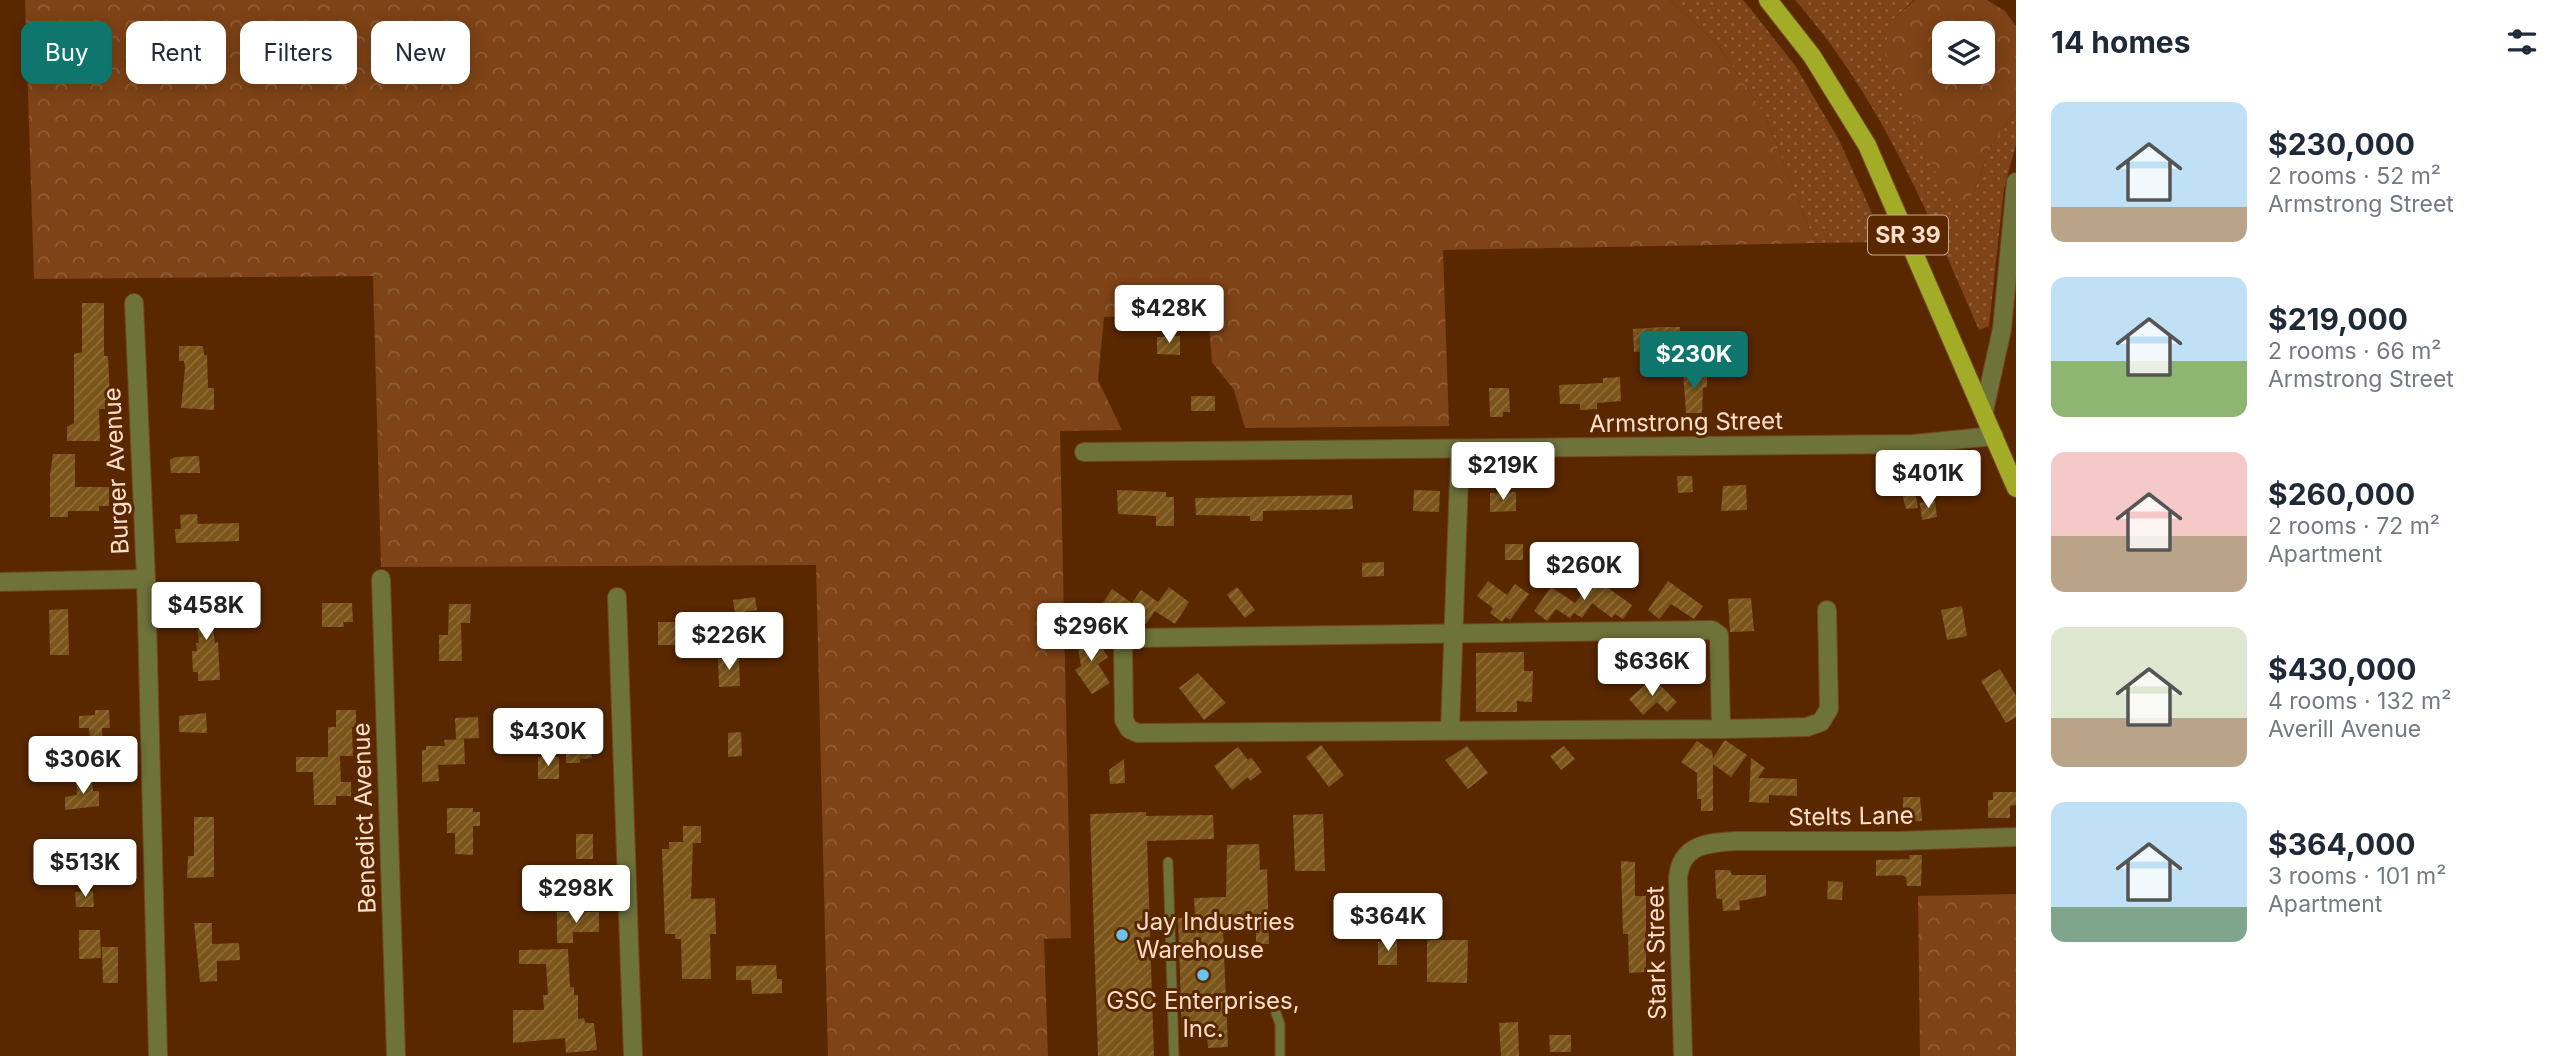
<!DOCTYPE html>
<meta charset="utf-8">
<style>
body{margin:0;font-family:Inter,sans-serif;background:#f6f6f7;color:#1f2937;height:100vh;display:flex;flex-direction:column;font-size:26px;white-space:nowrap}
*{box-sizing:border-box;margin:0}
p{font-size:23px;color:#747a83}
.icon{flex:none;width:38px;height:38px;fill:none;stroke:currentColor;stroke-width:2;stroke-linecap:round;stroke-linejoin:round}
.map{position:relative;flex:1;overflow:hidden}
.side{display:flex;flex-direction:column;background:#fff;width:560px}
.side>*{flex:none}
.top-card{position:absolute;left:21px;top:21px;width:665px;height:63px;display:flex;gap:14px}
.controls{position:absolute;left:1932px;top:21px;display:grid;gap:14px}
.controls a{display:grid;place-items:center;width:63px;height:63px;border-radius:14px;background:#fff;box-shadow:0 4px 18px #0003;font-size:35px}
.price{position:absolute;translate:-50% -60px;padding:0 16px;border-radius:7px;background:#fff;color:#222;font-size:23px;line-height:46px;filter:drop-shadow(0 2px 4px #0008)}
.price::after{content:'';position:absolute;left:50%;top:42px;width:21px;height:16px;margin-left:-10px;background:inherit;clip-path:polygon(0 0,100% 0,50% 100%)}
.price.active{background:#0f766e;color:#fff}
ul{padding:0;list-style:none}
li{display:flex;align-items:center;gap:21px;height:175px;padding:0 35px}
li span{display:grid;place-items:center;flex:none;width:196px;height:140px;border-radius:14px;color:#555}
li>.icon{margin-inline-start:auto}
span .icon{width:84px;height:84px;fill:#fffc;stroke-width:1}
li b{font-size:30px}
h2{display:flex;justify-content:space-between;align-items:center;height:84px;padding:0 35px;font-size:30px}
.tag{padding:0 24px;border-radius:14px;background:#fff;box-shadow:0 4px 18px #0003;font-size:24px;line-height:63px}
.tag.active{background:#0f766e;color:#fff}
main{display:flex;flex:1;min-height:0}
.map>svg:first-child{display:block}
</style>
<main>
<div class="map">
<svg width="2016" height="1056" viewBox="0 0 2016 1056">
<defs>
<pattern id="grass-dots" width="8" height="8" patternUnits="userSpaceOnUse" patternTransform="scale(1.75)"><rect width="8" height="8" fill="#7e4316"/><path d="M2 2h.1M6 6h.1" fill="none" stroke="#915e37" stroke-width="1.8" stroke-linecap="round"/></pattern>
<pattern id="forest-crowns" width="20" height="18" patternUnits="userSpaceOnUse" patternTransform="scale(1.75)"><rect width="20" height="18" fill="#7e4316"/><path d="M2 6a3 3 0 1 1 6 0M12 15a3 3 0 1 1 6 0" fill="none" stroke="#915e37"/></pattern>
<pattern id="building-hatch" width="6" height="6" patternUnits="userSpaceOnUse" patternTransform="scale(1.75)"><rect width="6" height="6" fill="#7b551a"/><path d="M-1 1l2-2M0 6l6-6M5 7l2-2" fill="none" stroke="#8f6d3a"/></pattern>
</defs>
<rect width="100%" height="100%" fill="#5a2800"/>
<!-- grass -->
<g fill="url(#grass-dots)">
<path d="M1670,0h73l7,8 46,59 43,73 46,102 -70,1 -50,-128 -47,-70z"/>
<path d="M1795,0h119l-25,23 85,169 18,-48 24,-33v34l-12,43 -15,138 -10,4c-50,-115 -100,-235 -184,-330z"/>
</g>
<!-- forest -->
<g fill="url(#forest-crowns)" fill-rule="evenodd">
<path d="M25,0h1645l48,45 47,70 50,128 -372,7 6,176 -204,2 -11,-38 -22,-28 -4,-49 -104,4 -6,63 24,50 -62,1 11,507 -27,1 4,117h-220l-12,-491 -435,2 -8,-291 -339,3z"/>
<path d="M1915,0h72l18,11 11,15v85l-24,33 -18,48 -12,13 -19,-15 -58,-137 4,-30zM1983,33v39h-39v-39z"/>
<path d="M2016,894v162h-96l-2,-160z"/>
</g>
<!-- building -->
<g fill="url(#building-hatch)">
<path d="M82,303h22v53h4l2,44h-5v9h-6l1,32h-33v-14l7,-4v-69l8,-2z"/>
<path d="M1663,327h17l2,46 -19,1 -1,-24 -28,2 -1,-23z"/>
<path d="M1180,336v19l-23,-1v-17z"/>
<path d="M179,346h24l1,9h3l1,33h6v22l-33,-2 4,-40 -1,-7h-5z"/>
<path d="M1697,369v7l10,-1v12l-4,1 -1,25h-16l-3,-43z"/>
<path d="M1620,377l1,24 -24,2v6l-17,1v-6h-20l-1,-19 44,-2v-5z"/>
<path d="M1489,388h20l1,24h-7v5h-13z"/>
<rect x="1191" y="396" width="24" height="15"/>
<path d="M53,454h22v33h34v19h-10v5h-31v6h-18v-42z"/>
<path d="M199,456l1,17h-29l-1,-13 5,-3z"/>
<path d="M1677,476h15l1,16 -15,1z"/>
<path d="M1913,480l5,28 -12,1 -7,-26z"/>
<path d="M1746,485l1,25 -26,1 2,-25z"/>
<path d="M1117,490l49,2v5h8v29h-18v-10l-38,-2z"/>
<path d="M1414,490l26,1 -1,21 -26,-1z"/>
<path d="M1516,492v19l-26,1v-19z"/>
<path d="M1352,495l1,14 -90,2v10h-13v-5l-54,-1 -1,-17z"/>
<path d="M1935,501l2,16 -15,3 -2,-17z"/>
<path d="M197,514l1,10 41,-1v18l-63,2 -1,-14h6l-1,-14z"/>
<rect x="1505" y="544" width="18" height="16"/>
<path d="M1384,562v14l-22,1v-14z"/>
<path d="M1594,578l38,27 -9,14 -8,-5 -3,4 -20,-15 -10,15 -8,-5 -4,5 -14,-9 -9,12 -13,-10 17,-24 24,16z"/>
<path d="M1488,581l19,14 8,-11 14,10 -19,26 -4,-3 -4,5 -12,-9 3,-5 -16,-12z"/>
<path d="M1668,581l35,25 -9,13 -23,-15 -12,15 -11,-9z"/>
<path d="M1169,587l20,15 -14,22 -20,-13 -9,13 -19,-12 5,-9 -17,23 -18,-14 15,-23 20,14 9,-13 17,12z"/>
<path d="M1237,587l18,23 -10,8 -18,-23z"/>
<path d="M213,595l2,13 -5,1 5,34 3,-1 2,38 -22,1v-9h-5l-1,-21h5l-1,-8h3l-5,-46z"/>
<path d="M755,597l2,13 -22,3 -2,-13z"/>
<path d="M1751,598l3,33 -24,1 -2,-33z"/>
<path d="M322,603h30l1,19h-10l1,5h-22z"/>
<path d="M449,604h22l-1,19h-9l1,38h-23v-26h9z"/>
<path d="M1962,606l5,30 -20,4 -6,-30z"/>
<path d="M68,609l1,46h-19l-1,-45z"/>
<rect x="658" y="622" width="36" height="23"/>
<path d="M1092,633l16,24 -10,7 12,19 -18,11 -17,-24 6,-4 -5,-31z"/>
<path d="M1524,652v19h9l-1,31 -15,-1v11h-41v-59z"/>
<path d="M739,658l1,28 -21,1 -1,-28z"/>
<path d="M2000,669l16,27v21l-10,6 -25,-42z"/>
<path d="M1198,673l28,30 -22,17 -25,-32z"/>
<path d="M1653,678l24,24 -10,10 -10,-10 -14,13 -14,-16z"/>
<path d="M95,710h14l1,18h-8l1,15h-13l-1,-15h-10v-12l16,-1z"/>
<path d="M336,710h20v17h-4l1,29h-13l1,26h10v14h-15v9h-22l-1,-33h-17v-15h32v-30h8z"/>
<path d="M206,713l1,20 -28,-1v-16z"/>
<path d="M478,717l1,21 -23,1 -1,-21z"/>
<path d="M741,732l1,24 -14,1v-24z"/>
<path d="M464,739l1,25 -27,1 1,16 -17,1v-32h4v-4h19l-1,-6z"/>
<path d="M566,739h18v6h7l1,13 -12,1v4h-14z"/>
<path d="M1725,740l22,15 -16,22 -18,-13v47h-12v-12h-4v-26l-16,-11 16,-21 15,10 1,7z"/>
<path d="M1321,745l23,30 -15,12 -23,-30z"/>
<path d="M1467,746l21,27 -20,16 -23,-29z"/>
<path d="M1564,746l11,13 -14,11 -11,-14z"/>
<path d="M1238,747l10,13 3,-3 11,15 -12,9 -2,-4 -16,13 -18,-24z"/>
<rect x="538" y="757" width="21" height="22"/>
<path d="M1751,758l14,10 -7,10 39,1v17l-28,-1v8l-20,-1z"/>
<path d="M1124,759l1,24 -15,1 -1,-14z"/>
<path d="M76,778h16l1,13h6v15l-34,4v-13l12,-2z"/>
<path d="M1993,792h23v13l-6,1v12h-22v-18h5z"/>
<path d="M1903,797h17l2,24 -19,1z"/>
<path d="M447,808h26v4h7v14h-7v29l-18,-1v-21h-8z"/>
<path d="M1146,812v4l67,-1 1,24 -67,2 7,215h-56l-8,-242z"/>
<path d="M1323,814l2,57h-30l-2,-56z"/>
<path d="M194,817h20v60l-27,1 1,-22h6z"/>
<path d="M683,826h18v17h-8l-2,56 24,-1 1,36h-6l1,45h-29l-1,-40h-6v-5h-10l-3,-85h7v-7h14z"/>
<rect x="576" y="834" width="17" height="25"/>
<path d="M1259,844l1,26 7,-1 2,75h-13v-16l-33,1 5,118 -20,1 -1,-15 -25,1 -4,-116 17,-1 -1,-19 32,-1 1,-52z"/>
<path d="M1909,855h13l-1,31h-14l-1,-9 -5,-2 -25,1v-16l34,-1z"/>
<path d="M1621,861l14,1v34h11v76l-17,1 -1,-39h-5z"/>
<path d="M1715,870h15l2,5h34v21l-27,5 1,9 -17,1 -1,-12h-5l-1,-4z"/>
<path d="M1828,881l15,1 -1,18 -15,-1z"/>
<path d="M93,891l1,16h-18l-1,-15z"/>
<path d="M557,912h42v20h-26v11h-16z"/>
<path d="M194,923h18v21l27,-1 1,17 -23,1v20l-17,1z"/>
<path d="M79,930h21l1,28 -22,1z"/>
<path d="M1427,940h41l-1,43 -40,-1z"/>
<path d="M1397,941v24h-19v-23z"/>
<path d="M102,947h16v36h-15z"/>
<path d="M568,949l2,38h4v8h4v24l6,-1 1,5h9l3,27 -31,3 -1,-15 -52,5v-33h31l-1,-15h5l-2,-31h-27v-14z"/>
<path d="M776,965l1,14h5v14l-30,1 -1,-14h-15v-14z"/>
<path d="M1518,1022l1,34h-18l-2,-33z"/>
<path d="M1549,1035h22v17h-21z"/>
</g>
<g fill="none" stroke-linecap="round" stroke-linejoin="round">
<!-- service casing -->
<g stroke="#744520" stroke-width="11">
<g id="service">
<path d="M1168,862l6,194"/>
<path d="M1276,1013l4,11v32"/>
</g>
</g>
<!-- minor casing -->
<g stroke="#744520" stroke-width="20">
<g id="minor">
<path d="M134,303l12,276 12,477"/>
<path d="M1984,411l18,-82 14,-147"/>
<path d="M1084,452l829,-8 81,-8"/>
<path d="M381,579l15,477"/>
<path d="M0,582l146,-3"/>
<path d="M617,597l16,459"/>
<path d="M1721,729l-2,-94 -7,-5 -580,8 -9,8 1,74 5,9 9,4 583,-4 86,-2 14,-5 8,-13 -2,-99"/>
<path d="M1450,730l10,-280"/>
<path d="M1683,1056l-5,-178c3,-33 28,-35 57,-37h161l120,-4"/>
</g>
</g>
<!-- primary casing -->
<g stroke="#744520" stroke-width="20">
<path id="primary" d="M1768,0l44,56 55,89 149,343"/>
</g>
<!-- service -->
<use href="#service" stroke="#6e733b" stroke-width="9"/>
<!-- minor -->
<use href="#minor" stroke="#6e733b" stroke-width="18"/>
<!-- primary -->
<use href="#primary" stroke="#a3ac27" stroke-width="18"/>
</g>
<!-- markers -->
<g fill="#6ac3f1" stroke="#5a2800" stroke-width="2.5">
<circle cx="1122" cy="935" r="7"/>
<circle cx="1203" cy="975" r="7"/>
</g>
<g text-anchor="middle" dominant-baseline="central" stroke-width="6" stroke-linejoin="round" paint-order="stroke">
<!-- shield labels -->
<rect fill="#5a2800" stroke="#cda78e" stroke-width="2" x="1868" y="215.5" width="80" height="39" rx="5"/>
<g font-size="23" font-weight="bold" fill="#fedecb">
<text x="1908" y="235">SR 39</text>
</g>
<!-- street labels -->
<g font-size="24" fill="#fedecb" stroke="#5a2800">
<text transform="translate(1686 422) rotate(-1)">Armstrong Street</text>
<text transform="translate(116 471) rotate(-93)">Burger Avenue</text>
<text transform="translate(1851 816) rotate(-1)">Stelts Lane</text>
<text transform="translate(364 818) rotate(-92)">Benedict Avenue</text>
<text transform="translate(1656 953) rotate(-91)">Stark Street</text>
</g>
<!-- poi labels -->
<g font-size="24" fill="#fedecb" stroke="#5a2800" text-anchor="start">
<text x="1136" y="921">Jay Industries<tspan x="1136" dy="28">Warehouse</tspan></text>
<text x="1203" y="1000" text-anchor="middle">GSC Enterprises,<tspan x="1203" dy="28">Inc.</tspan></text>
</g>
</g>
</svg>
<div class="controls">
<a><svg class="icon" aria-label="layers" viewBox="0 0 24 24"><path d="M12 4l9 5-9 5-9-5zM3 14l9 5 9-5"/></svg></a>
</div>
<b class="price" style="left:1169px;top:345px">$428K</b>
<b class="price active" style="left:1694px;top:391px">$230K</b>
<b class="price" style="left:1503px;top:502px">$219K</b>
<b class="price" style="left:1928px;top:510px">$401K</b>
<b class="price" style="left:1584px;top:602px">$260K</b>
<b class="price" style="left:206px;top:642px">$458K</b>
<b class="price" style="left:1091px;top:663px">$296K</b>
<b class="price" style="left:729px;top:672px">$226K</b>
<b class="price" style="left:1652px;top:698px">$636K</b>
<b class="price" style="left:548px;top:768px">$430K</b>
<b class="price" style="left:83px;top:796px">$306K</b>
<b class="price" style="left:85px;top:899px">$513K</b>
<b class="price" style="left:576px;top:925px">$298K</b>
<b class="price" style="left:1388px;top:953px">$364K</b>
<div class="top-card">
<a class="tag active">Buy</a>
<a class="tag">Rent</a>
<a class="tag">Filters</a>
<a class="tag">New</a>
</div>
</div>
<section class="side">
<h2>14 homes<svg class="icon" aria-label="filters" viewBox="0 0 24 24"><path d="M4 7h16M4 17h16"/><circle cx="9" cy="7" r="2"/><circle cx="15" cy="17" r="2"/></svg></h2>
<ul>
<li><span style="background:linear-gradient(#bfe0f5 75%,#b9a48a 0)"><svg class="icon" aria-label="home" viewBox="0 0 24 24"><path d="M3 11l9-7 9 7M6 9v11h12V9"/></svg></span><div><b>$230,000</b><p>2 rooms · 52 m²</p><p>Armstrong Street</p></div></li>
<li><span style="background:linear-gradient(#bfe0f5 60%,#8fb573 0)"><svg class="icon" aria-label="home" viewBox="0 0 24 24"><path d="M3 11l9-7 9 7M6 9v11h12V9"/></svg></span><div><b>$219,000</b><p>2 rooms · 66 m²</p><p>Armstrong Street</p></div></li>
<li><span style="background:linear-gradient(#f6c9c9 60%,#b9a48a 0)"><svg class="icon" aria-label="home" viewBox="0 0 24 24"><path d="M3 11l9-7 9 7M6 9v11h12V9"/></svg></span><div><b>$260,000</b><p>2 rooms · 72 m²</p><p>Apartment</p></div></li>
<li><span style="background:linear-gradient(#dfe7d0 65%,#b9a48a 0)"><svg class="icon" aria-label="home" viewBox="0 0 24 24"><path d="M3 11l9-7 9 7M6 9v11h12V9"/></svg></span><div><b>$430,000</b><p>4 rooms · 132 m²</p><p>Averill Avenue</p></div></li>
<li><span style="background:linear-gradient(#bfe0f5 75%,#7fa58c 0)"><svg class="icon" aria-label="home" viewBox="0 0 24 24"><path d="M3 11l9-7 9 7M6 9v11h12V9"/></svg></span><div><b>$364,000</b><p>3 rooms · 101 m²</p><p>Apartment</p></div></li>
</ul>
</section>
</main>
